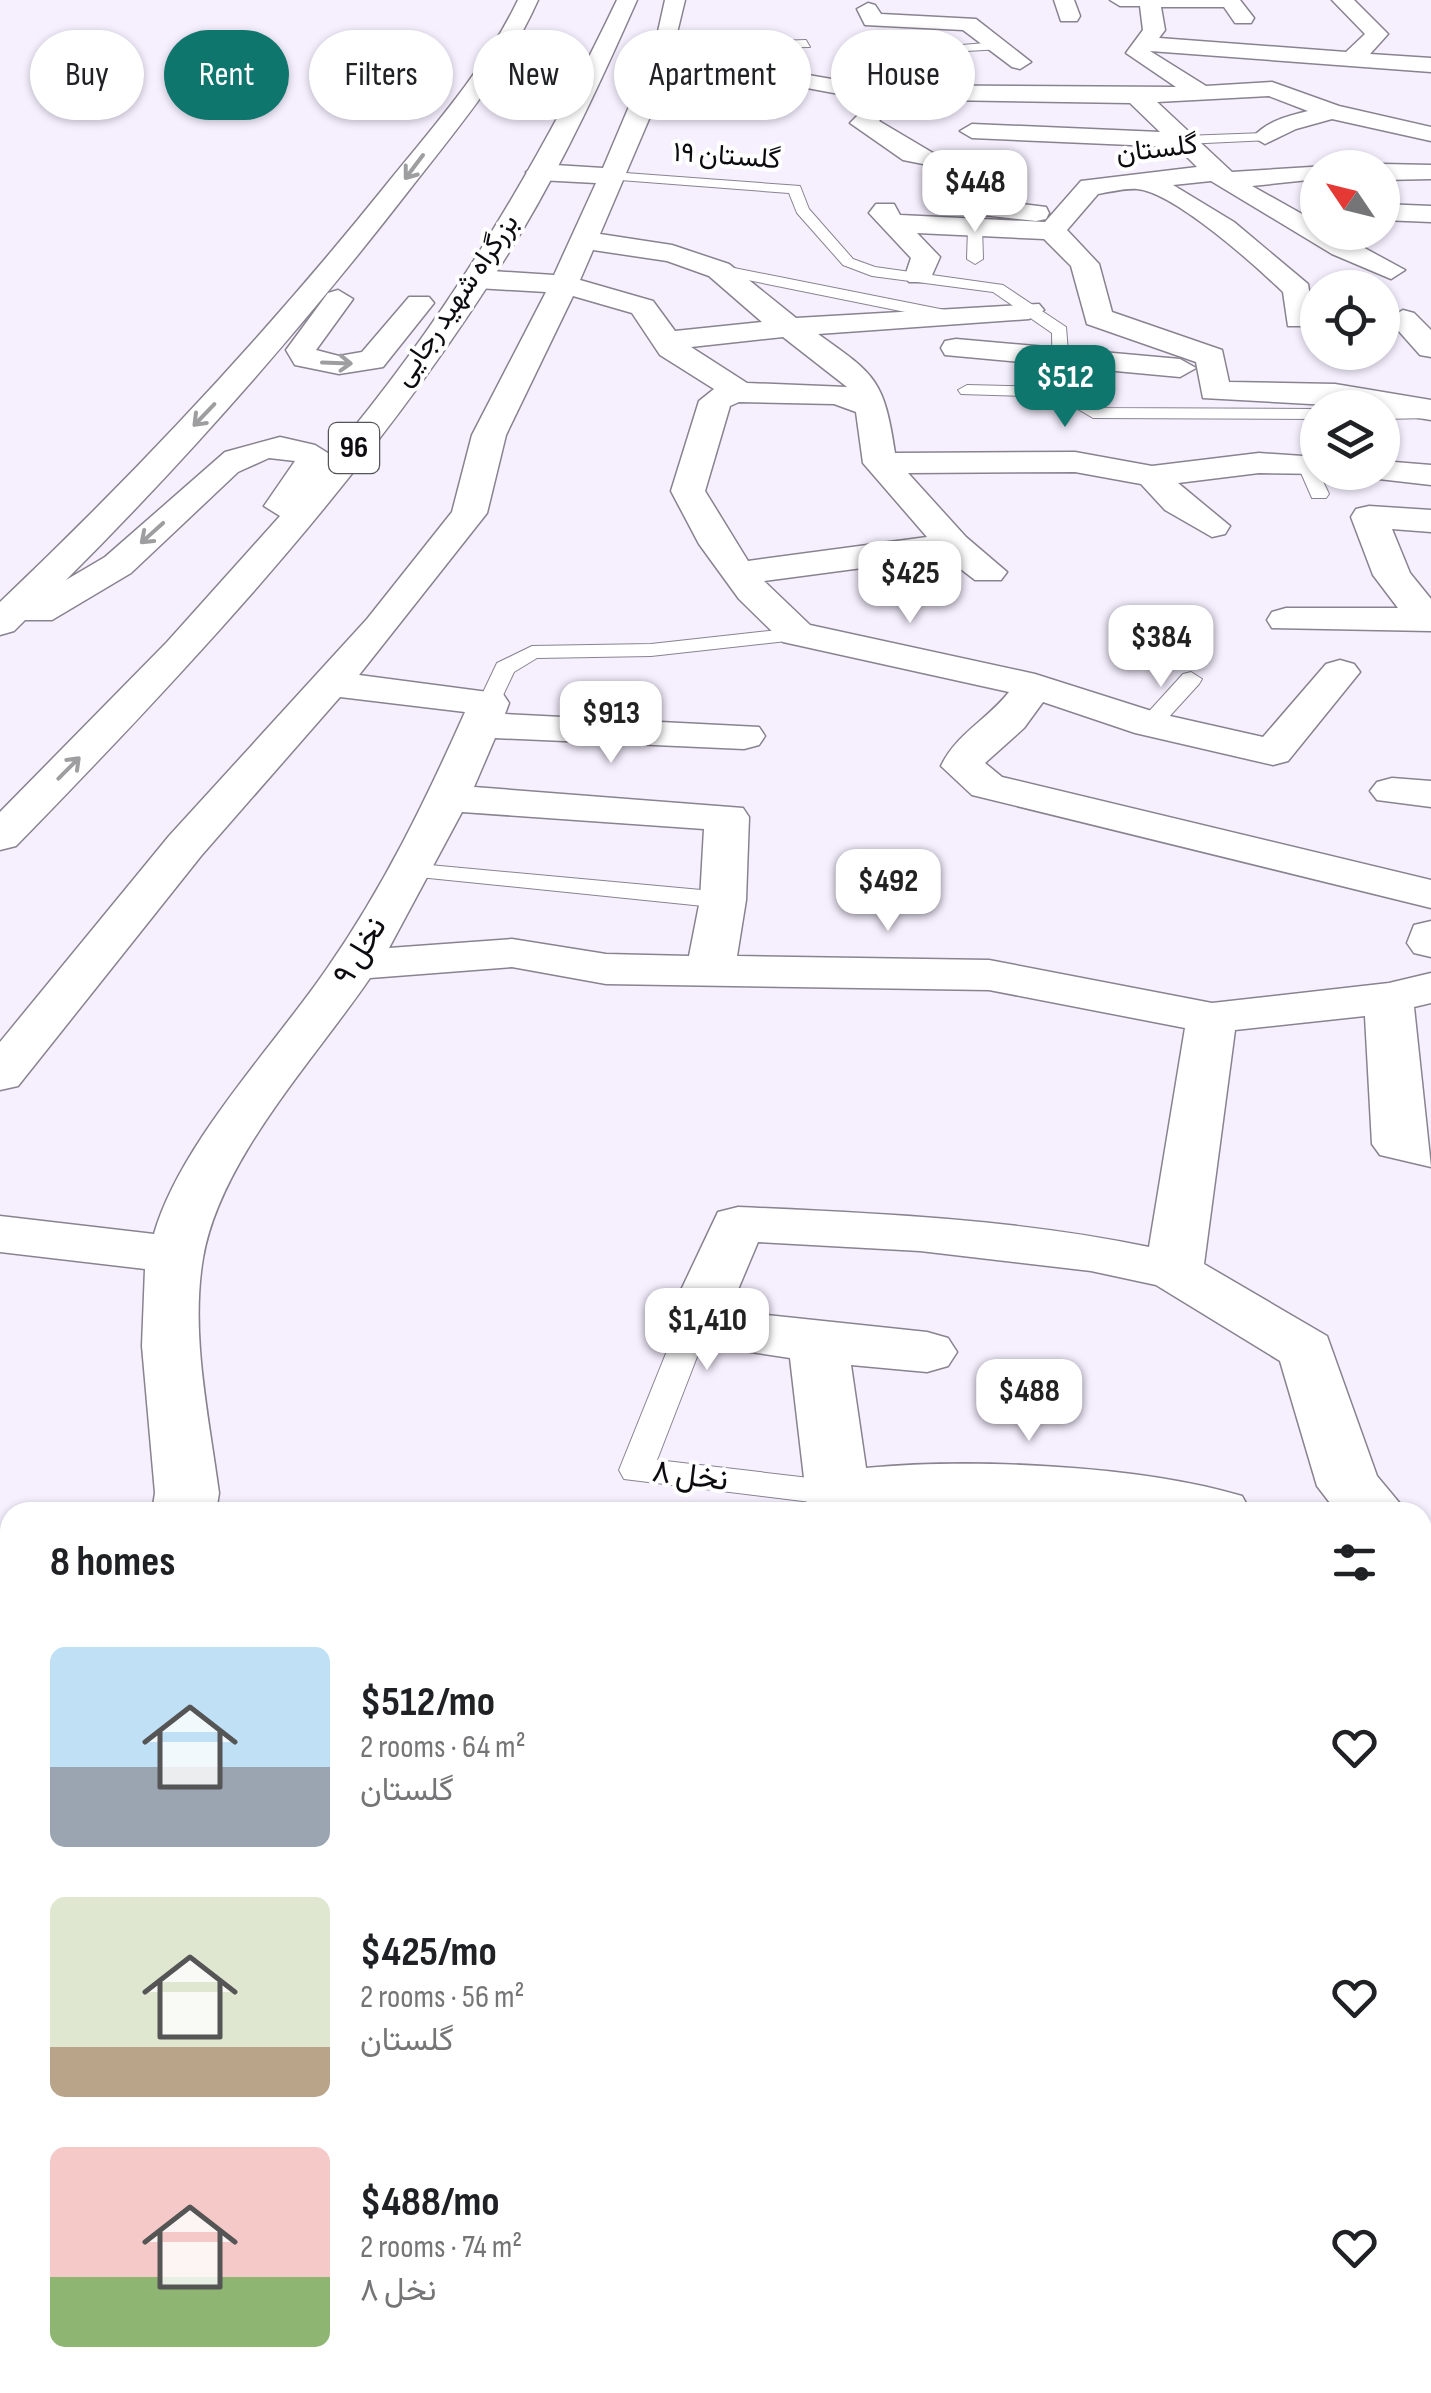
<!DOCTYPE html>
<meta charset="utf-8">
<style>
body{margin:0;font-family:"Sofia Sans Condensed",Vazirmatn,sans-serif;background:#f2f2f2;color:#202124;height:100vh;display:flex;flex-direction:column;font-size:38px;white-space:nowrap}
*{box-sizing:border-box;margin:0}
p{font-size:32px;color:#757577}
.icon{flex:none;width:55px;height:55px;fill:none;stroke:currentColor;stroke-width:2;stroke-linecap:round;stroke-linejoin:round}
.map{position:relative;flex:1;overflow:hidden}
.side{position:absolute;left:0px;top:1502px;width:1432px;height:892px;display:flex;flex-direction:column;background:#fff;border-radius:30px 30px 0 0;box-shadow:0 2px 8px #0004}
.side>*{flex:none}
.banner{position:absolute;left:30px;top:30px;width:1372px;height:90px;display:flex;gap:20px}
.needle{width:65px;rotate:305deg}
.controls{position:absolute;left:1300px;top:150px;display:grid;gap:20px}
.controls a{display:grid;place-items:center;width:100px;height:100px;border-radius:50%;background:#fff;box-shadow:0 2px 8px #0004;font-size:50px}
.price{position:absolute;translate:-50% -85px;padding:0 22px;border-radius:20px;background:#fff;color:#222;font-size:32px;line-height:65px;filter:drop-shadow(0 2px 5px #0008)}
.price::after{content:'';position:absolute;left:50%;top:60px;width:30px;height:22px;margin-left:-15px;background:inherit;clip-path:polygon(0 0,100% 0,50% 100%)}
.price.on{background:#0f766e;color:#fff}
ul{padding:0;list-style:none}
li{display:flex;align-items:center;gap:30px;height:250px;padding:0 50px}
li span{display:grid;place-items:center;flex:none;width:280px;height:200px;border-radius:15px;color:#555}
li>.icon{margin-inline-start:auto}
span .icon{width:120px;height:120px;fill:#fffc;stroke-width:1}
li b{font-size:42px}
h2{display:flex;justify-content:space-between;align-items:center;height:120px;padding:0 50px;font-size:42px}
.tag{padding:0 35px;border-radius:45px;background:#fff;box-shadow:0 2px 8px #0004;font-size:35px;line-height:90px}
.tag.on{background:#0f766e;color:#fff}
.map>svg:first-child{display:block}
</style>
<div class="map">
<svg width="1431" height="2393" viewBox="0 0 1431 2393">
<rect width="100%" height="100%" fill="#f5effe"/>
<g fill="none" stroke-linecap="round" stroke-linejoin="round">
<!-- service casing -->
<g stroke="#898390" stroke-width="2">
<g id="service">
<path d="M806,40l4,7 -144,2 -6,-4z"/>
<path d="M998,42l4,7 -107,6 -6,-4z"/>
<path d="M1265,133l5,7 -86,4 -7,-4 7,-4z"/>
<path d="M612,172l188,14 9,23 44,50 22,8 128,18 63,42 5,63 26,18 221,1v10l-225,-1 -35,-21 -97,-3 -3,-4 9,-5 86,2 -1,-54 -59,-41 -121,-16 -29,-11 -46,-52 -8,-20 -182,-14z"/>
<path d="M975,223l7,4 1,32 -8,5 -8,-5 1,-32z"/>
<path d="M719,265l226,45 8,5 -8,5 -232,-47 -2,-3z"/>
<path d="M1431,408v10l-49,1v-10z"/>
<path d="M1300,462h14l15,32 -3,4h-14l-14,-32z"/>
<path d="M797,628l8,1v10l-154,17 -114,2 -23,14 -17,36 -8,2 -11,-7 19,-40 35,-17 119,-2z"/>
<path d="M1191,672l11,7 -3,5 -41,45h-16v-10l41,-45z"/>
<path d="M408,863l315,29 13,8 -13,8 -324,-33 -3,-5 3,-5z"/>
<path d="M693,1315l11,4 5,7 -52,134 178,21 12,3 5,9 -5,9 -12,3 -211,-26 -5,-9 58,-144 5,-7z"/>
</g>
</g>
<!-- minor casing -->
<g stroke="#898390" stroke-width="3">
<g id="minor">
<path d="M665,0h20l-17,70 123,2 75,13 310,2 -50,-34 17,-23 -3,-24h-20l-10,-6h130l14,18 -3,5h-16l-11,-16h-63l4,23 -6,8 187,14 19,-18 -33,-34h22l34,34 -18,20 61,4v14l-281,-21 56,35 66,-4 67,24 92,21v14l-99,-22 -36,10 -31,15 -12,-7c14,-16 35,-21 55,-26l-39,-15 -112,6 75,70 95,-6 -9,2v11l-66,7 66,37v9h17l70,38 -14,9 -59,-25 -121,-73 -38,4 61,37 74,62 6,36 -4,6h-22l-5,-34c-27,-26 -109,-100 -146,-103 -12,-1 -27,3 -39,5l-31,36 32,34 13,48 110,38 7,32 106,2 96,16v20l-49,-8v-4l-179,-10 -7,-36 -109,-38 -16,-58 -27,-27 -127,-6 23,24 -11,25h-20l-4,-6 6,-18 -42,-45 7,-9h18l6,11 145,7 36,-41 116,-14 -20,-20 -205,-9 -12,-7 12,-7 188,8 -30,-29 -250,-4 7,14 -8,8 54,32 74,12 4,5 -12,31 47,6 3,6 -3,6 -10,2 -62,-7 -4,-6 13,-32 -80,-16 -53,-37 12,-12 -7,-14 -64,-12 -127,-1 -64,150 72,11 57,19 67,54 243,-14 5,6 -15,9 -211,15c58,41 66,46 77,119l180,-1 77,14 107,-13 59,4v15l12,2 -71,-1 -81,10 52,43 -5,8 -13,3 -47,-27 -24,-26 -66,-12 -167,1 58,64 41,35 -6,8h-26l-30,-23 -181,24 46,44 225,49 126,40 102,23 63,-73 14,-4 14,4 6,8 -72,89 -15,4 -138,-32 -92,-31 -19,26 -39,35 17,14 429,103v28l-459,-113 -31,-29c15,-32 46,-46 68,-74l-226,-50 -44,-43 -40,-55 -28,-53 28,-90 15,-12 -54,-34 -28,-42 -59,-17 -67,139 -19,78 -128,162 144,19 6,9 -4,11 254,13 6,9 -6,9 -15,4 -249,-11 -21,49 269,21 6,9 -3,83 -9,56 252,4 223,43 177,-20 42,-10v30l-17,4 17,160 -51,-12 -8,-11 -7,-128 -130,14 -31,234 123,72 50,140 30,36h-70l-20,-26 -37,-125 -124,-76 -65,-14 -171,-20 -162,-9 -29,69 198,21 21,6 9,14 -9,14 -21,6 -76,-7 15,103c106,-10 273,-3 376,28l9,16h-229l-90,-6 -124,6 -18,-154 -118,-18 -8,-14 54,-114 20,-5c138,6 276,12 411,40l36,-219 -196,-38 -383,-6 -94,-17 -142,11c-56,82 -150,181 -167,280 -13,76 6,159 16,235l-3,19h-64l3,-19 -13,-147 3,-77 -145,-17v-36l154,18c26,-91 121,-189 174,-267 55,-79 98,-167 137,-255l-125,-15 -139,159 -183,230 -18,4v-48l169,-206 198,-217 85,-107 20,-77 74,-143 -69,-4 -14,-9 14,-9 77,5 42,-92 -57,-3 -13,-8 13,-8 64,4 52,-123zM593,250l74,11 42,15 53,46 -87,9 -22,-30 -73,-21zM783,337l64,50 -100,-4 -56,-36zM739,402l95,2 22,8 7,51 64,74 -179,24 -43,-70 25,-85zM462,812l242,17 -4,71 -11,56 -83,-2 -94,-15 -123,9z"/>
<path d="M1054,0h20l6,16 -3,5h-16z"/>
<path d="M868,3l7,2 6,9 95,5 55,43 -11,7 -8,-2 -49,-37 -98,-5 -8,-16z"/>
<path d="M1382,164l49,1v14l-49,1v-12h-10z"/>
<path d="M1382,204l49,2v16l-49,-2z"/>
<path d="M1403,310l11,3 17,17v27l-11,-2 -32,-36z"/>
<path d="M956,339l224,20 16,9 -16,9 -235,-22 -4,-7 4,-7z"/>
<path d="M1382,461l49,4v20l-61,-7 -4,-6h16z"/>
<path d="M1369,506l62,4v22l-39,-3 18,44 21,26v32l-159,-3 -5,-8 5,-8 14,-4h112l-25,-33 -22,-58 5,-8z"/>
<path d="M1392,778l39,3v26l-54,-7 -7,-9 7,-9z"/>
<path d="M1431,921v36l-17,-4 -7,-10 7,-18z"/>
<path d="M1422,1535l9,3v54l-9,-2z"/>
<path d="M1422,1909h9v66l-9,-1z"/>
<path d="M10,2319v66h39l-1,8h-48v-70z"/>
<path d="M759,2385h88l-1,8h-90z"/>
</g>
</g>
<!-- trunk casing -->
<g stroke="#898390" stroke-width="3">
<g id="trunk">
<path d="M518,0h20c-31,70 -81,129 -128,189 -106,137 -221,268 -344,391l39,-23 120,-105 55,-15 35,8 16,10c117,-138 208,-292 286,-455h20c-35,79 -71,157 -115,231 -138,229 -321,425 -506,615l-16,4v-38l167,-170 113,-126 -16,-10 31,-45 -26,-3 -31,14 -107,101 -79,47h-27l-11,11 -14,4v-33c138,-131 267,-269 386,-417 48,-59 99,-116 132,-185z"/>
<path d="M338,290l15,9 -37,51 23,6 23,-4 47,-55h20l5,6 -51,64 -44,7 -44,-9 -9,-15 42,-57z"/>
</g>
</g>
<!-- service -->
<use href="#service" fill="#fff" fill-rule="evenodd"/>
<!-- minor -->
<use href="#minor" fill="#fff" fill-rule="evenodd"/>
<!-- trunk -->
<use href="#trunk" fill="#fff" fill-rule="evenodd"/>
</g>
<!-- one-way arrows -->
<defs><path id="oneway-shaft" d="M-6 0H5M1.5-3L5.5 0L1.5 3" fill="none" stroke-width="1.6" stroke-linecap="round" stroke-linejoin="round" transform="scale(2.5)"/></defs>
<g stroke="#9e9d9f">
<use href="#oneway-shaft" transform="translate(414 167) rotate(127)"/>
<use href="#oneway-shaft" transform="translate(337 363) rotate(2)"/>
<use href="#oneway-shaft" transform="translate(204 415) rotate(134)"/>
<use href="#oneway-shaft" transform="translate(152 533) rotate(138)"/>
<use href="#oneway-shaft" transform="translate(69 768) rotate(-45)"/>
</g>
<g text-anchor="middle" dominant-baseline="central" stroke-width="8" stroke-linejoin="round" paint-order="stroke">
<!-- far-street labels -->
<g font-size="28" fill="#0d0b10" stroke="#fff">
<text transform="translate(1157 149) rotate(-7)">گلستان</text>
<text transform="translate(727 156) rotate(4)">گلستان ۱۹</text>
<text transform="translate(456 300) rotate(-56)">بزرگراه شهید رجایی</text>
</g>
<!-- shield labels -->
<rect fill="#fff" stroke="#565458" stroke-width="2.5" x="329" y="423" width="50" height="50" rx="8"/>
<g font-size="30" font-weight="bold" fill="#0d0b10">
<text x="354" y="448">96</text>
</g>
<!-- street labels -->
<g font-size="32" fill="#0d0b10" stroke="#fff">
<text transform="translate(360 951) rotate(-59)">نخل ۹</text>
<text transform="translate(690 1476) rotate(7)">نخل ۸</text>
</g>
</g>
</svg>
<div class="controls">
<a><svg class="needle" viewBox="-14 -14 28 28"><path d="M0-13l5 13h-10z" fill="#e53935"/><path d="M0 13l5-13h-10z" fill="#757577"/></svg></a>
<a><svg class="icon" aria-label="locate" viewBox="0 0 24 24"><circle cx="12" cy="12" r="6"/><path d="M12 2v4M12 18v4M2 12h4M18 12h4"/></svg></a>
<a><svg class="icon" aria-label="layers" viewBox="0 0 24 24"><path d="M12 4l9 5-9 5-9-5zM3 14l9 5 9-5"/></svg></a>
</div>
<b class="price" style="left:975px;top:235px">$448</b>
<b class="price on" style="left:1065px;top:430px">$512</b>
<b class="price" style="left:910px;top:626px">$425</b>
<b class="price" style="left:1161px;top:690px">$384</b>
<b class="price" style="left:611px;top:766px">$913</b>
<b class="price" style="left:888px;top:934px">$492</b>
<b class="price" style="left:707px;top:1373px">$1,410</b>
<b class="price" style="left:1029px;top:1444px">$488</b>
<div class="banner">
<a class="tag">Buy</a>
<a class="tag on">Rent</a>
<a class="tag">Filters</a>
<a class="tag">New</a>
<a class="tag">Apartment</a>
<a class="tag">House</a>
</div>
<section class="side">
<h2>8 homes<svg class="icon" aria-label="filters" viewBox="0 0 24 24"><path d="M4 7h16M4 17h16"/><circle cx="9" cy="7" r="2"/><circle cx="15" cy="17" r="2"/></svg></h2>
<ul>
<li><span style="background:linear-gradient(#bfe0f5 60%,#9aa5b1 0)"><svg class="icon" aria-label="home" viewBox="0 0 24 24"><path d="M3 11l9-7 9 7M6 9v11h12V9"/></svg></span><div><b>$512/mo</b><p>2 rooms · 64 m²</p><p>گلستان</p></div><svg class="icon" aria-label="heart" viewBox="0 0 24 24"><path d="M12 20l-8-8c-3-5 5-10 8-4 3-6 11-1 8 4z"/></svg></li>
<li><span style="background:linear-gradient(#dfe7d0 75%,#b9a48a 0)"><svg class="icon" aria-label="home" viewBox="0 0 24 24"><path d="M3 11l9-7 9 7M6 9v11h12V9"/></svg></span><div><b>$425/mo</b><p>2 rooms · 56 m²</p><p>گلستان</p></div><svg class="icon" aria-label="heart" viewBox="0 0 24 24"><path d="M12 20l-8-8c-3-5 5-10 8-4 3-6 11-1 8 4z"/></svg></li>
<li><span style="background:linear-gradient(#f6c9c9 65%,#8fb573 0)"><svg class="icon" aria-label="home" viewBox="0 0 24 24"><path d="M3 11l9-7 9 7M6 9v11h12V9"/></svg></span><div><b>$488/mo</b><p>2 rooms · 74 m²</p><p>نخل ۸</p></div><svg class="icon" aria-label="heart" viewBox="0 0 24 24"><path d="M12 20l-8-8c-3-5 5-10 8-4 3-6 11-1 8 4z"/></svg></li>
</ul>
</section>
</div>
